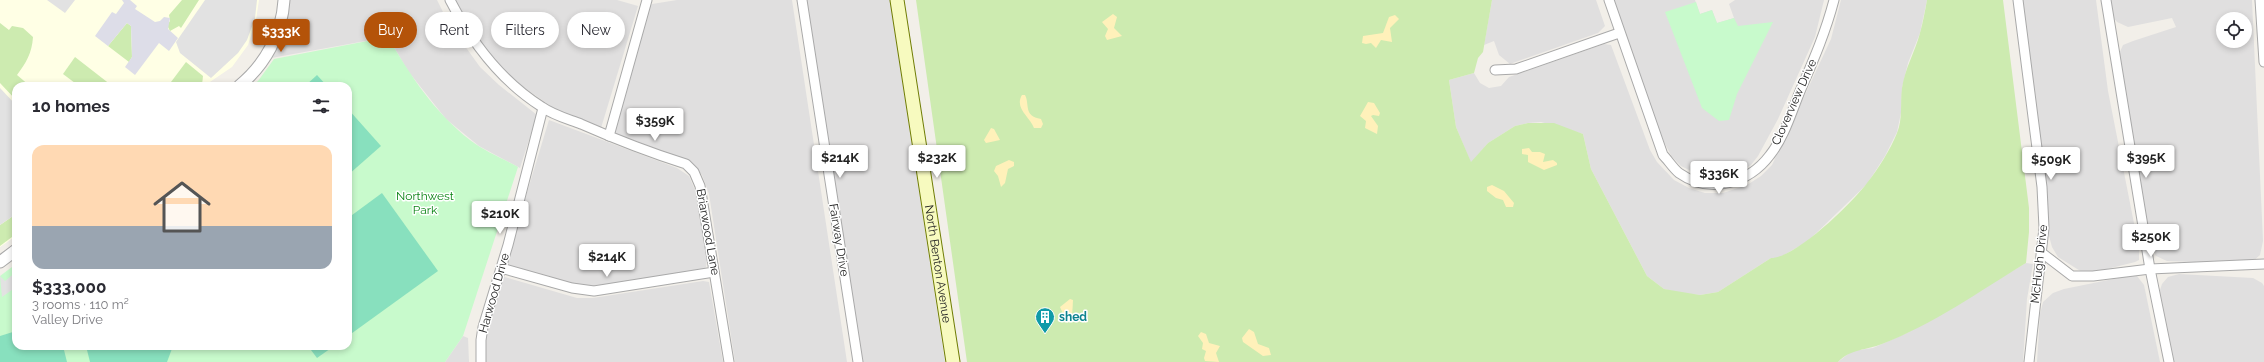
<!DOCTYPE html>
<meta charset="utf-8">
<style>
body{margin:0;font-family:Raleway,sans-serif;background:#f2f2f3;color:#2b2b33;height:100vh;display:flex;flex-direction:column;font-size:15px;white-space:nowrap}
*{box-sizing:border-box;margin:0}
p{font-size:13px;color:#7c7c81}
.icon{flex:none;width:22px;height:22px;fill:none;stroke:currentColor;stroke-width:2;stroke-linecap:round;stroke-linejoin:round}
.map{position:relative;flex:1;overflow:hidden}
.panel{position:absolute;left:12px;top:82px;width:340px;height:268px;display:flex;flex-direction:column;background:#fff;border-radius:12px;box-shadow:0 2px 6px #0003}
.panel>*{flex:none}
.hud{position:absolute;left:364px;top:12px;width:380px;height:36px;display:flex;gap:8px}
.tools{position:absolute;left:2216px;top:12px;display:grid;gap:8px}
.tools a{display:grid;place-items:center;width:36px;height:36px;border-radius:50%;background:#fff;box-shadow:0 2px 6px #0003;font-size:20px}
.price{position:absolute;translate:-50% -34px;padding:0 9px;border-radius:4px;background:#fff;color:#222;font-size:13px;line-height:26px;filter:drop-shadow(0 1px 2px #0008)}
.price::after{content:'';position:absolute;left:50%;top:24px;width:12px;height:9px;margin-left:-6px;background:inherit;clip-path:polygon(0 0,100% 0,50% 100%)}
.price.selected{background:#b45309;color:#fff}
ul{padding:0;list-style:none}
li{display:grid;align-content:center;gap:8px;height:212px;padding:0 20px}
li+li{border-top:1px solid #e1e1e2}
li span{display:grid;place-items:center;height:124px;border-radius:12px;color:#555}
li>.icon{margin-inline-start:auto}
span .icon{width:72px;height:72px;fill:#fffc;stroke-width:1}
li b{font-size:17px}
h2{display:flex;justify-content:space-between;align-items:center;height:48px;padding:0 20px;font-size:17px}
.pill{padding:0 14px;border-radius:18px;background:#fff;box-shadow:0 2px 6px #0003;font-size:14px;line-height:36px}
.pill.selected{background:#b45309;color:#fff}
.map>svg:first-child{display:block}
</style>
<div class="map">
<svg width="2264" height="362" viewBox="0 0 2264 362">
<rect width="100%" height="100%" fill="#f2efe9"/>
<!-- residential -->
<g fill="#e0dfdf" fill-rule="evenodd">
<path d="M287,0h150l12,24 31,43 19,18 38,30 -17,53 -41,-22 -33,-27 -38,-48 -20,-34 -117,21 9,-20z"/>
<path d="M452,0h165l21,6 -37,122 -46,-19 -39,-27 -32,-31z"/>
<path d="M677,0h115l55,362h-112l-26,-168 -7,-19 -12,-13 -78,-30 36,-121 4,-7z"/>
<path d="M806,0h84l55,362h-84z"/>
<path d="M1492,0h104l9,26 -7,7 -88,31 -11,-9 -5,-14 -10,4z"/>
<path d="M1612,0h83l5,14 12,-4 5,13 17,-5 -5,-14 6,-4h89l-9,37 -37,82 -20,37 -7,9 -13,7 -14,4 -14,1 -11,-2 -18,-9 -9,-9 -7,-13 -11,-27z"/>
<path d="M1841,0h86l-7,33 -12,30 -6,25 -1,25 -4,19 -12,24 -18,28 -59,57 -29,17h-8l-53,34 -18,3 -19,-2 -17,-4 -17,-13 -56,-107 -8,-35 -42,-12 -13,1 -13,3 -27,17 -17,20 -15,-36 -7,-47 25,-7 6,10 9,5 12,-2 8,-9 95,-33 7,1 39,105 7,12 17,18 15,8 16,5h18l24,-8 14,-9 11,-11 59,-126z"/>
<path d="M2021,0h75l12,91 31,158v11l-4,2 -36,9 -17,1 -24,-15 -6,-10 -4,-15 -2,-54z"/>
<path d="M2109,0h143l11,241 -3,14 -7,6 -8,3 -78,-3 -11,-5 -5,-9 -3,-17 -29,-176 4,-9 10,-4 43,-14 -4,-9 -44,9 -11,-5 -5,-6zM2223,19h22v22h-22z"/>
<path d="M549,120l128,48 12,8 6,14 12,70 -1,7 -3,3 -113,17 -16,-1 -69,-21z"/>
<path d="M2026,263l7,1 -6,35 -4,63h-185l14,-11 21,-3 36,-16z"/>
<path d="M2179,274l74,4 9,5 2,3v76h-91l-14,-69 3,-9 6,-7z"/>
<path d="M501,276l76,22h16l110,-17 6,1 14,80h-240v-20z"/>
<path d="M2137,276l7,9 16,77h-123l3,-48 3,-12 10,-9 11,-4 59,-12z"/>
<path d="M463,336l5,2 1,24h-24z"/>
</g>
<!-- education -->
<path fill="#ffffe5" d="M0,0h259l-3,20 -8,25 -16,22 -28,19h-188v150l-16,11z"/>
<!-- grass -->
<g fill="#cdebb0">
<path d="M182,0h17l-18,28 -2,-2 -9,5 -3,-6 3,-4 -1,-6z"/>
<path d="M916,0h576l-9,52 -5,6 -4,15 -25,7 7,47 15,35 17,-19 27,-17 13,-3h26l29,11 8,35 56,107 17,13 36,6 18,-3 53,-34c25,0 81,-55 96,-75 12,-15 23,-33 30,-50 6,-14 3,-30 5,-45 3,-20 13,-36 18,-55 3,-11 5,-22 7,-33h76l26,208v24l-3,31c-46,28 -94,62 -144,81 -15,6 -32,5 -44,18h-871z"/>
<path d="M0,23l9,7 3,-4 11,2 10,9c-1,16 -7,26 -16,38l13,11h-14v14l-16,-17z"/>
<path d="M127,23l4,3 1,31 -3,5 -21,-16z"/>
<path d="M75,57l36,28v1h-32l-16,-12z"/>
<path d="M186,62l17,14 -1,9 -34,1z"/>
<path d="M16,214v20l-16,12v-21z"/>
</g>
<!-- sand -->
<g fill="#fff1ba">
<path d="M1113,14l4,3 -3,11 8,8 -15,4 -2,-4 3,-7 -6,-7z"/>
<path d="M1395,15l4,4 -9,9 2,14 -11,-2 -5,8 -5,-5 -5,1 -4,-1 1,-7 20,-3 6,-16z"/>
<path d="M1022,95h3c5,9 -2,21 16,24l2,5 -2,4h-7c-4,-11 -20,-20 -12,-33z"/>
<path d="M1368,102l6,1 6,10 -1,3 -6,-1 -2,1 7,10 -1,8 -12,-6 1,-7 -6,-5z"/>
<path d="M991,128l3,1 6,11 -14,3 -2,-3z"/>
<path d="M1529,148l3,4h8l5,2 -2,8 10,-2 4,3v2l-13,5 -16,-8v-7l-6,-1v-5z"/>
<path d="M1009,160l5,2v4l-6,3 -3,14 -4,4 -3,-11 -4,-5 2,-5z"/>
<path d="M1492,185l12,6 10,12 -1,4h-7l-3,-7 -7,-2 -9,-7v-4z"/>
<path d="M1070,299l3,1 -1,18 -5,5 -7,-16z"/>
<path d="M1249,329l5,3 4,12 11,4 2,7 -8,1 -20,-14 -1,-4z"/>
<path d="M1201,332l5,2 3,9 11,3 -4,7 3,9 -14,-1 -1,-3 2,-7 -4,-2 1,-6 -5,-7z"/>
</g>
<!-- park -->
<g fill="#c8facc">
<path d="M1696,2l4,12 12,-4 5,13 17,-5 4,8 35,-4 -36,72 -8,26 -10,1 -17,-13 -37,-96z"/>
<path d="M388,37c22,38 46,75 82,103 14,11 32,18 48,27l-55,169 -18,26h-445v-86l16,-12v82h332v-260h-97l7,-5 16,-22z"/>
</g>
<!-- pitch -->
<g fill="#88e0be">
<path d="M317,75l10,11h-22z"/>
<path d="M348,109l33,37 -33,29z"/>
<path d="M382,193l56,78 -90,65v-118z"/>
<path d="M16,331v15h47l4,16h-67v-26z"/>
<path d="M86,346h87l-6,16h-77z"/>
<path d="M308,346h26l-17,12z"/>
</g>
<!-- parking -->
<g fill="#e2e2e2">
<path d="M47,0h28l-10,13z"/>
<path d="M205,0h52l-2,18 -8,22 -9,13 -27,25 -31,-25 -4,-11z"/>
<path d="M0,88l16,17v109l-16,11z"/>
<path d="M16,272v15l-14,10 -2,-21 5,5z"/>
</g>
<!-- plaza -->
<path fill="#dddde8" d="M122,0h8l7,6 -2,3 20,13 5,-1 4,-4 6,1 -2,11 10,9 -9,13 -10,-8 -24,32 -10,-8 7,-10 -1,-31 -4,-3 -19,23 -13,-10 17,-24 4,2 8,-11z"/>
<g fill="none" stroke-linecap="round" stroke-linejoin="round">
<!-- minor casing -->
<g stroke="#a9a9a9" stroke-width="11">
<g id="minor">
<path d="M450,0c22,43 51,81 92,107 11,8 26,12 39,17 34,15 70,29 105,40l8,8 6,14 29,176"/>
<path d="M802,0l56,362"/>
<path d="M1609,0l54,155c5,5 10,13 16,18 31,22 70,10 91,-18 15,-19 22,-45 31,-66 13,-30 25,-58 33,-89"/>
<path d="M2018,0l24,187 2,41 -15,134"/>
<path d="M2106,0l44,269 19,93"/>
<path d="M2260,0l4,62"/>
<path d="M1495,70l21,-1 103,-36"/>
<path d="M609,136l38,-136"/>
<path d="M2042,253l30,23h21l57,-7 114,-5"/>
<path d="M501,268l71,20 22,3 120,-19"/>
<path d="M481,362v-22l2,-13 25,-82 35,-137"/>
</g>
</g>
<!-- tertiary casing -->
<g stroke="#a9a9a9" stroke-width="13">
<g id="tertiary">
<path d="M239,86c26,-21 43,-52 45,-86"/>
<path d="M0,262l16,-12"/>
</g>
</g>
<!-- secondary casing -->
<g stroke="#707d05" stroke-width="15">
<g id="secondary">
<path id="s1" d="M897,0l56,362"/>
</g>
</g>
<!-- minor -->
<use href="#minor" stroke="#fff" stroke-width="9"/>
<!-- tertiary -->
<use href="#tertiary" stroke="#fff" stroke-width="11"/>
<!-- secondary -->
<use href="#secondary" stroke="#f7fabf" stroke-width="13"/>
</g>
<!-- icons -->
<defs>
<g id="building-pin" transform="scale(1)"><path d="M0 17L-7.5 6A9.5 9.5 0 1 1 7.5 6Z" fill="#0f9aa8" stroke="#fff"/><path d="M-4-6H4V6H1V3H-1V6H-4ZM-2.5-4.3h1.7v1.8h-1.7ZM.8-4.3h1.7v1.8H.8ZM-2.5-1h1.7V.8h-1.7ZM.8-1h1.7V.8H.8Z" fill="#fff"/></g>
</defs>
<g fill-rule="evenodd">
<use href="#building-pin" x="1045" y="317"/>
</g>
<g text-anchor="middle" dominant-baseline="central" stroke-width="3" stroke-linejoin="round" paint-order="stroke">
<!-- street labels -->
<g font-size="12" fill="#222" stroke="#fff">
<text transform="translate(1794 102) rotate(-66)">Cloverview Drive</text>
<text transform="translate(708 232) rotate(80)">Briarwood Lane</text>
<text transform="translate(839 240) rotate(81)">Fairway Drive</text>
<text stroke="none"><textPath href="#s1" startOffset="267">North Benton Avenue</textPath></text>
<text transform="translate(2039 264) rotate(-84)">McHugh Drive</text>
<text transform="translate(494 293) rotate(-74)">Harwood Drive</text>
</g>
<!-- park labels -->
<g font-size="12" fill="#0c8416" stroke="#fff">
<text x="425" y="196">Northwest<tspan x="425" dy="14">Park</tspan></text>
</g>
<!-- culture labels -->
<g font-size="12" font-weight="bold" fill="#0d838f" stroke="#fff" text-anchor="start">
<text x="1059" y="317">shed</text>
</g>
</g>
</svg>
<div class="tools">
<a><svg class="icon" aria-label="locate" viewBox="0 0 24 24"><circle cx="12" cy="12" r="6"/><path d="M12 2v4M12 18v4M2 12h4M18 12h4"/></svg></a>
</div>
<b class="price selected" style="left:281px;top:53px">$333K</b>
<b class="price" style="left:655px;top:142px">$359K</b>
<b class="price" style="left:840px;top:179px">$214K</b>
<b class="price" style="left:937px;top:179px">$232K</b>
<b class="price" style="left:2146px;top:179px">$395K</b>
<b class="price" style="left:2051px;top:181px">$509K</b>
<b class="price" style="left:1719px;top:195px">$336K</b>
<b class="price" style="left:500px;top:235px">$210K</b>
<b class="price" style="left:2151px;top:258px">$250K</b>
<b class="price" style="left:607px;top:278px">$214K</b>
<div class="hud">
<a class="pill selected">Buy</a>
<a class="pill">Rent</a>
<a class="pill">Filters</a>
<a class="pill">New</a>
</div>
<section class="panel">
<h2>10 homes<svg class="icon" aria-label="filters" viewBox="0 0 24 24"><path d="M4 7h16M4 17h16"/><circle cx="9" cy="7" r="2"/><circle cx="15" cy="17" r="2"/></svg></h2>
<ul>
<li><span style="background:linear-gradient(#ffd9b3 65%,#9aa5b1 0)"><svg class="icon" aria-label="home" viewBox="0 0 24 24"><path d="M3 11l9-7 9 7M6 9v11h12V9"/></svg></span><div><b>$333,000</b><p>3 rooms · 110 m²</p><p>Valley Drive</p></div></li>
</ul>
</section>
</div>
